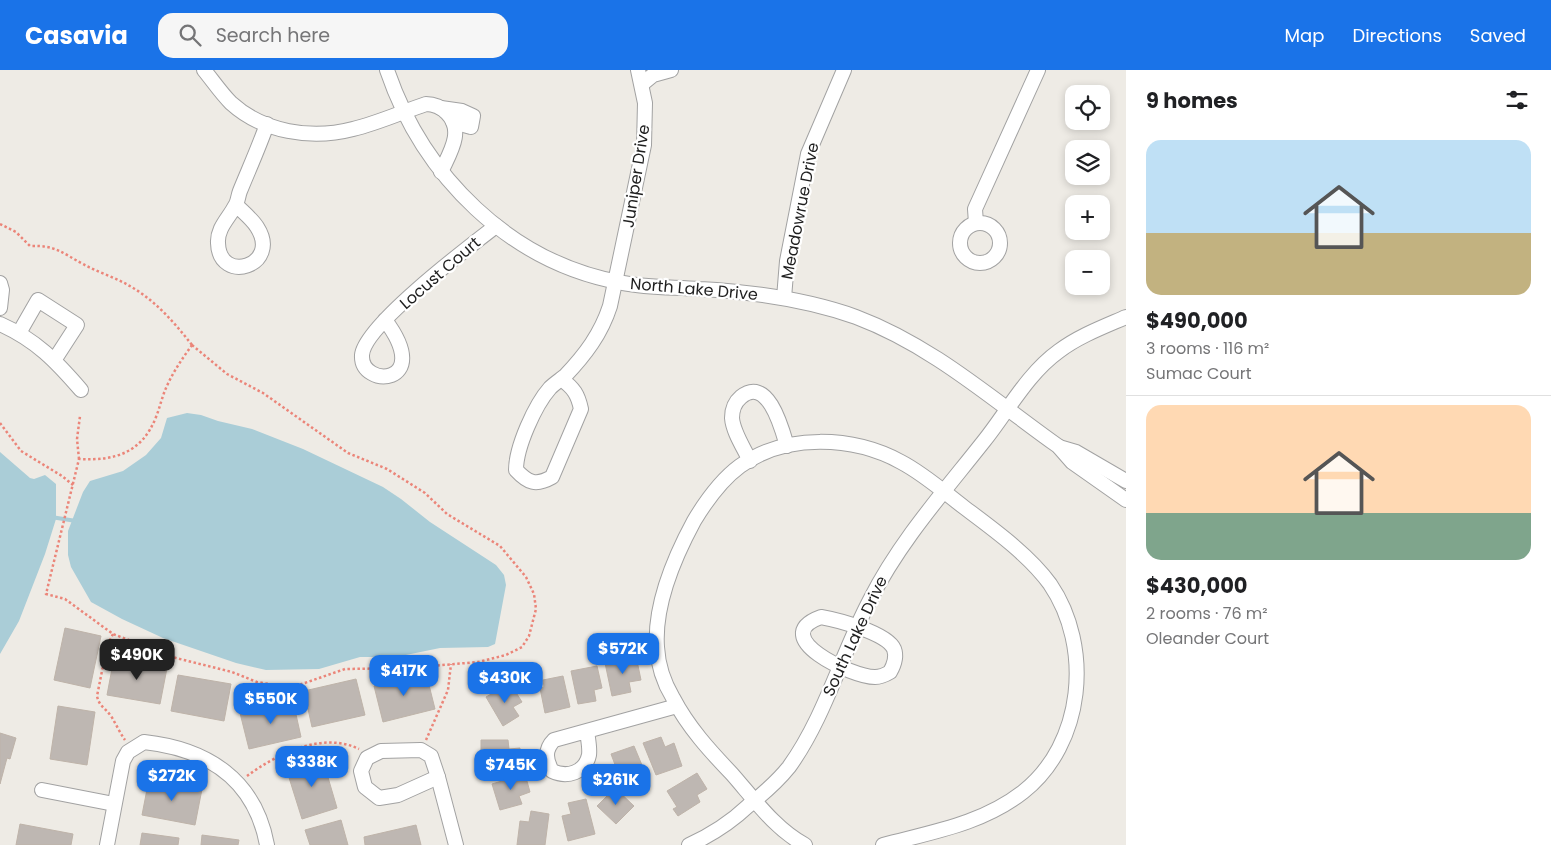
<!DOCTYPE html>
<meta charset="utf-8">
<style>
body{margin:0;font-family:Poppins,sans-serif;background:#f6f6f6;color:#202124;height:100vh;display:flex;flex-direction:column;font-size:19px;white-space:nowrap}
*{box-sizing:border-box;margin:0}
p{font-size:16px;color:#757577}
.icon{flex:none;width:28px;height:28px;fill:none;stroke:currentColor;stroke-width:2;stroke-linecap:round;stroke-linejoin:round}
.map{position:relative;flex:1;overflow:hidden}
.sheet{display:flex;flex-direction:column;background:#fff;width:425px}
.sheet>*{flex:none}
.fabs{position:absolute;left:1065px;top:15px;display:grid;gap:10px}
.fabs a{display:grid;place-items:center;width:45px;height:45px;border-radius:10px;background:#fff;box-shadow:0 2px 8px #0003;font-size:25px}
.price{position:absolute;translate:-50% -42px;padding:0 11px;border-radius:10px;background:#1a73e8;color:#fff;font-size:16px;line-height:32px;filter:drop-shadow(0 1px 2px #0008)}
.price::after{content:'';position:absolute;left:50%;top:30px;width:15px;height:11px;margin-left:-8px;background:inherit;clip-path:polygon(0 0,100% 0,50% 100%)}
.price.current{background:#222;color:#fff}
ul{padding:0;list-style:none}
li{display:grid;align-content:center;gap:10px;height:265px;padding:0 20px}
li+li{border-top:1px solid #e0e0e0}
li span{display:grid;place-items:center;height:155px;border-radius:15px;color:#555}
li>.icon{margin-inline-start:auto}
span .icon{width:90px;height:90px;fill:#fffc;stroke-width:1}
li b{font-size:21px}
h2{display:flex;justify-content:space-between;align-items:center;height:60px;padding:0 20px;font-size:21px}
header{display:flex;align-items:center;gap:30px;box-sizing:border-box;height:70px;padding:0 25px;background:#1a73e8;color:#fff}
header strong{font-size:24px}
nav{display:flex;gap:28px;margin-inline-start:auto;font-size:18px}
.search{width:350px;height:45px;background:#f6f6f6;display:flex;align-items:center;gap:12px;box-sizing:border-box;padding:0 18px;border-radius:15px;color:#757577;font-size:19px}
main{display:flex;flex:1;min-height:0}
.map>svg:first-child{display:block}
</style>
<header>
<strong>Casavia</strong>
<div class="search"><svg class="icon" aria-label="search" viewBox="0 0 24 24"><circle cx="10" cy="10" r="6"/><path d="M15 15l6 6"/></svg>Search here</div>
<nav><a>Map</a><a>Directions</a><a>Saved</a></nav>
</header>
<main>
<div class="map">
<svg width="1126" height="775" viewBox="0 0 1126 775">
<rect width="100%" height="100%" fill="#eeebe5"/>
<!-- water -->
<g fill="#aacdd7">
<path d="M187,343l14,2 17,6 34,8 51,20 80,38 18,12 29,23 66,43 8,10 2,10 -11,59 -7,3 -48,1 -44,9h-36l-41,12 -53,1 -30,-7 -73,-25 -41,-19 -31,-17 -20,-35 -3,-12v-24l15,-39 7,-11 33,-10 23,-16 15,-17 6,-20z"/>
<path d="M0,382l30,26 4,1 11,-4 11,9v35l-11,35 -26,67 -19,33z"/>
</g>
<g fill="none" stroke-linecap="round" stroke-linejoin="round">
<!-- stream -->
<path stroke="#aacdd7" stroke-width="4" d="M51,447l25,4"/>
</g>
<!-- building -->
<g fill="#beb7b2" stroke="#beb3a9">
<path d="M65,558l36,8 -11,52 -36,-8z"/>
<path d="M636,586l5,24 -12,2 2,10 -19,4 -7,-33z"/>
<path d="M114,588l53,10 -7,36 -53,-9z"/>
<path d="M597,596l5,22 -8,2 2,11 -18,3 -7,-33z"/>
<path d="M426,603l9,36 -52,13 -9,-36z"/>
<path d="M178,605l53,9 -7,37 -53,-10z"/>
<path d="M563,606l7,31 -25,6 -5,-25 4,-1 -1,-7z"/>
<path d="M356,609l9,36 -53,12 -8,-36z"/>
<path d="M510,613l12,19 -9,5 6,9 -16,10 -17,-29z"/>
<path d="M293,631l8,36 -52,12 -9,-36z"/>
<path d="M58,636l37,6 -8,53 -37,-6z"/>
<path d="M0,663l16,5 -6,21 -3,-1 -7,26z"/>
<path d="M661,667l4,10 9,-4 8,23 -26,9 -13,-32z"/>
<path d="M481,670h27l1,9 11,-1v19h-39z"/>
<path d="M634,676l10,24 -24,8 -9,-24z"/>
<path d="M322,687l15,51 -35,11 -16,-51z"/>
<path d="M697,703l10,16 -10,6 3,7 -22,14 -5,-7 4,-2 -10,-16z"/>
<path d="M525,704l5,18 -11,4 3,8 -22,6 -8,-26z"/>
<path d="M149,709l53,10 -7,36 -53,-10z"/>
<path d="M615,718l19,18 -18,18 -19,-18z"/>
<path d="M586,729l9,35 -27,7 -6,-25 9,-2 -3,-11z"/>
<path d="M531,741l18,3 -4,31h-28l3,-24 9,1z"/>
<path d="M341,750l7,25h-38l-5,-15z"/>
<path d="M20,754l53,10 -2,11h-55z"/>
<path d="M416,755l5,20h-56l-1,-8z"/>
<path d="M142,763l37,5 -1,7h-38z"/>
<path d="M202,765l37,5 -1,5h-37z"/>
</g>
<g fill="none" stroke-linecap="round" stroke-linejoin="round">
<!-- minor casing -->
<g stroke="#a2a2a2" stroke-width="16">
<g id="minor">
<path d="M204,0c9,11 17,23 27,33 32,29 80,37 122,26 25,-6 49,-17 73,-25 8,0 15,3 21,9 18,18 2,41 -6,59"/>
<path d="M387,0c36,106 123,193 236,213 26,5 52,4 77,6 53,3 106,10 156,28 77,29 137,83 202,129l14,16 54,38"/>
<path d="M642,14l11,-9 18,-5"/>
<path d="M441,38l21,3 11,5 -2,11 -18,-5"/>
<path d="M236,135c7,7 16,14 21,22 25,39 -38,58 -39,16 -1,-15 11,-25 17,-37 3,-4 3,-10 5,-15 9,-22 19,-44 27,-67"/>
<path d="M976,153l-1,-14 63,-139"/>
<circle cx="980" cy="173" r="20"/>
<path d="M0,213l2,7 -2,18"/>
<path d="M784,228l3,-37 21,-107 36,-84"/>
<path d="M385,250c50,66 -25,69 -23,35 2,-29 108,-109 134,-129"/>
<path d="M0,254c36,16 56,37 81,66"/>
<path d="M19,263l19,-33 39,25 -22,34"/>
<path d="M561,309c13,9 17,16 20,30l-29,68c-16,9 -24,6 -36,-7 0,-23 19,-65 34,-82 4,-4 10,-8 15,-12 20,-21 36,-42 45,-70l34,-161 1,-42 -7,-33"/>
<path d="M1059,377l17,5 50,29"/>
<path d="M750,391c-6,-13 -17,-29 -18,-43 0,-8 3,-16 9,-21 27,-22 41,32 46,49"/>
<path d="M821,547c17,3 66,16 73,32 3,8 0,16 -4,23 -5,3 -9,5 -15,5 -23,0 -109,-40 -54,-60z"/>
<path d="M587,661c1,8 3,17 2,24 -4,18 -22,23 -37,16 -6,-11 -8,-21 2,-31l123,-34"/>
<path d="M421,680l10,6 7,21 -40,18 -19,3 -14,-11 -4,-16 6,-13 14,-7z"/>
<path d="M438,707l18,68"/>
<path d="M42,720l72,14"/>
<path d="M107,775l16,-84 5,-9 16,-10c64,7 111,38 123,103"/>
<path d="M689,775c22,-10 41,-22 59,-39 15,-12 29,-24 41,-39 36,-50 52,-112 81,-167 30,-59 73,-107 114,-159 24,-30 43,-67 75,-90 20,-15 44,-24 67,-34"/>
<path d="M805,775c-30,-16 -51,-46 -73,-71 -22,-23 -44,-47 -59,-76 -9,-15 -15,-33 -16,-51 -3,-43 17,-89 37,-126 12,-20 27,-41 46,-55 46,-33 113,-30 161,-4 23,12 43,30 64,46 28,21 64,47 85,76 43,63 34,160 -27,208 -41,32 -91,40 -140,53"/>
</g>
</g>
<!-- path -->
<g stroke="#eb8579" stroke-width="2.5" stroke-dasharray="2.5 2.5" stroke-linecap="butt">
<path d="M0,154l16,8 14,14c26,-1 32,7 53,18 14,8 31,13 45,21 26,14 46,37 64,60"/>
<path d="M192,275l35,29 36,19 85,60 39,16 38,24 22,21 53,32 26,31 8,17 2,15 -7,27 -7,11 -16,8 -28,7 -70,6 -63,1 -46,16h-24l-18,-3 -25,-10 -56,-14 -63,-24 -48,-35 -19,-5 33,-135c36,2 63,-6 77,-42 4,-10 6,-20 10,-29 7,-16 16,-29 26,-43z"/>
<path d="M0,353l21,28 41,25 11,9"/>
<path d="M79,389l-2,-20 3,-23"/>
<path d="M113,564l-6,12 -10,50c2,10 8,12 14,20 5,8 9,17 14,24"/>
<path d="M426,670l22,-50 3,-26"/>
<path d="M247,706c30,-22 75,-45 112,-27"/>
</g>
<!-- minor -->
<use href="#minor" stroke="#fff" stroke-width="14"/>
</g>
<g text-anchor="middle" dominant-baseline="central" stroke-width="4.5" stroke-linejoin="round" paint-order="stroke">
<!-- street labels -->
<g font-size="16" fill="#1e1e1e" stroke="#fff">
<text transform="translate(636 106) rotate(-81)">Juniper Drive</text>
<text transform="translate(800 141) rotate(-79)">Meadowrue Drive</text>
<text transform="translate(440 203) rotate(-41)">Locust Court</text>
<text transform="translate(694 219) rotate(5)">North Lake Drive</text>
<text transform="translate(855 566) rotate(-65)">South Lake Drive</text>
</g>
</g>
</svg>
<div class="fabs">
<a><svg class="icon" aria-label="locate" viewBox="0 0 24 24"><circle cx="12" cy="12" r="6"/><path d="M12 2v4M12 18v4M2 12h4M18 12h4"/></svg></a>
<a><svg class="icon" aria-label="layers" viewBox="0 0 24 24"><path d="M12 4l9 5-9 5-9-5zM3 14l9 5 9-5"/></svg></a>
<a>+</a>
<a>−</a>
</div>
<b class="price" style="left:623px;top:605px">$572K</b>
<b class="price current" style="left:137px;top:611px">$490K</b>
<b class="price" style="left:404px;top:627px">$417K</b>
<b class="price" style="left:505px;top:634px">$430K</b>
<b class="price" style="left:271px;top:655px">$550K</b>
<b class="price" style="left:312px;top:718px">$338K</b>
<b class="price" style="left:511px;top:721px">$745K</b>
<b class="price" style="left:172px;top:732px">$272K</b>
<b class="price" style="left:616px;top:736px">$261K</b>
</div>
<section class="sheet">
<h2>9 homes<svg class="icon" aria-label="filters" viewBox="0 0 24 24"><path d="M4 7h16M4 17h16"/><circle cx="9" cy="7" r="2"/><circle cx="15" cy="17" r="2"/></svg></h2>
<ul>
<li><span style="background:linear-gradient(#bfe0f5 60%,#c2b280 0)"><svg class="icon" aria-label="home" viewBox="0 0 24 24"><path d="M3 11l9-7 9 7M6 9v11h12V9"/></svg></span><div><b>$490,000</b><p>3 rooms · 116 m²</p><p>Sumac Court</p></div></li>
<li><span style="background:linear-gradient(#ffd9b3 70%,#7fa58c 0)"><svg class="icon" aria-label="home" viewBox="0 0 24 24"><path d="M3 11l9-7 9 7M6 9v11h12V9"/></svg></span><div><b>$430,000</b><p>2 rooms · 76 m²</p><p>Oleander Court</p></div></li>
</ul>
</section>
</main>
